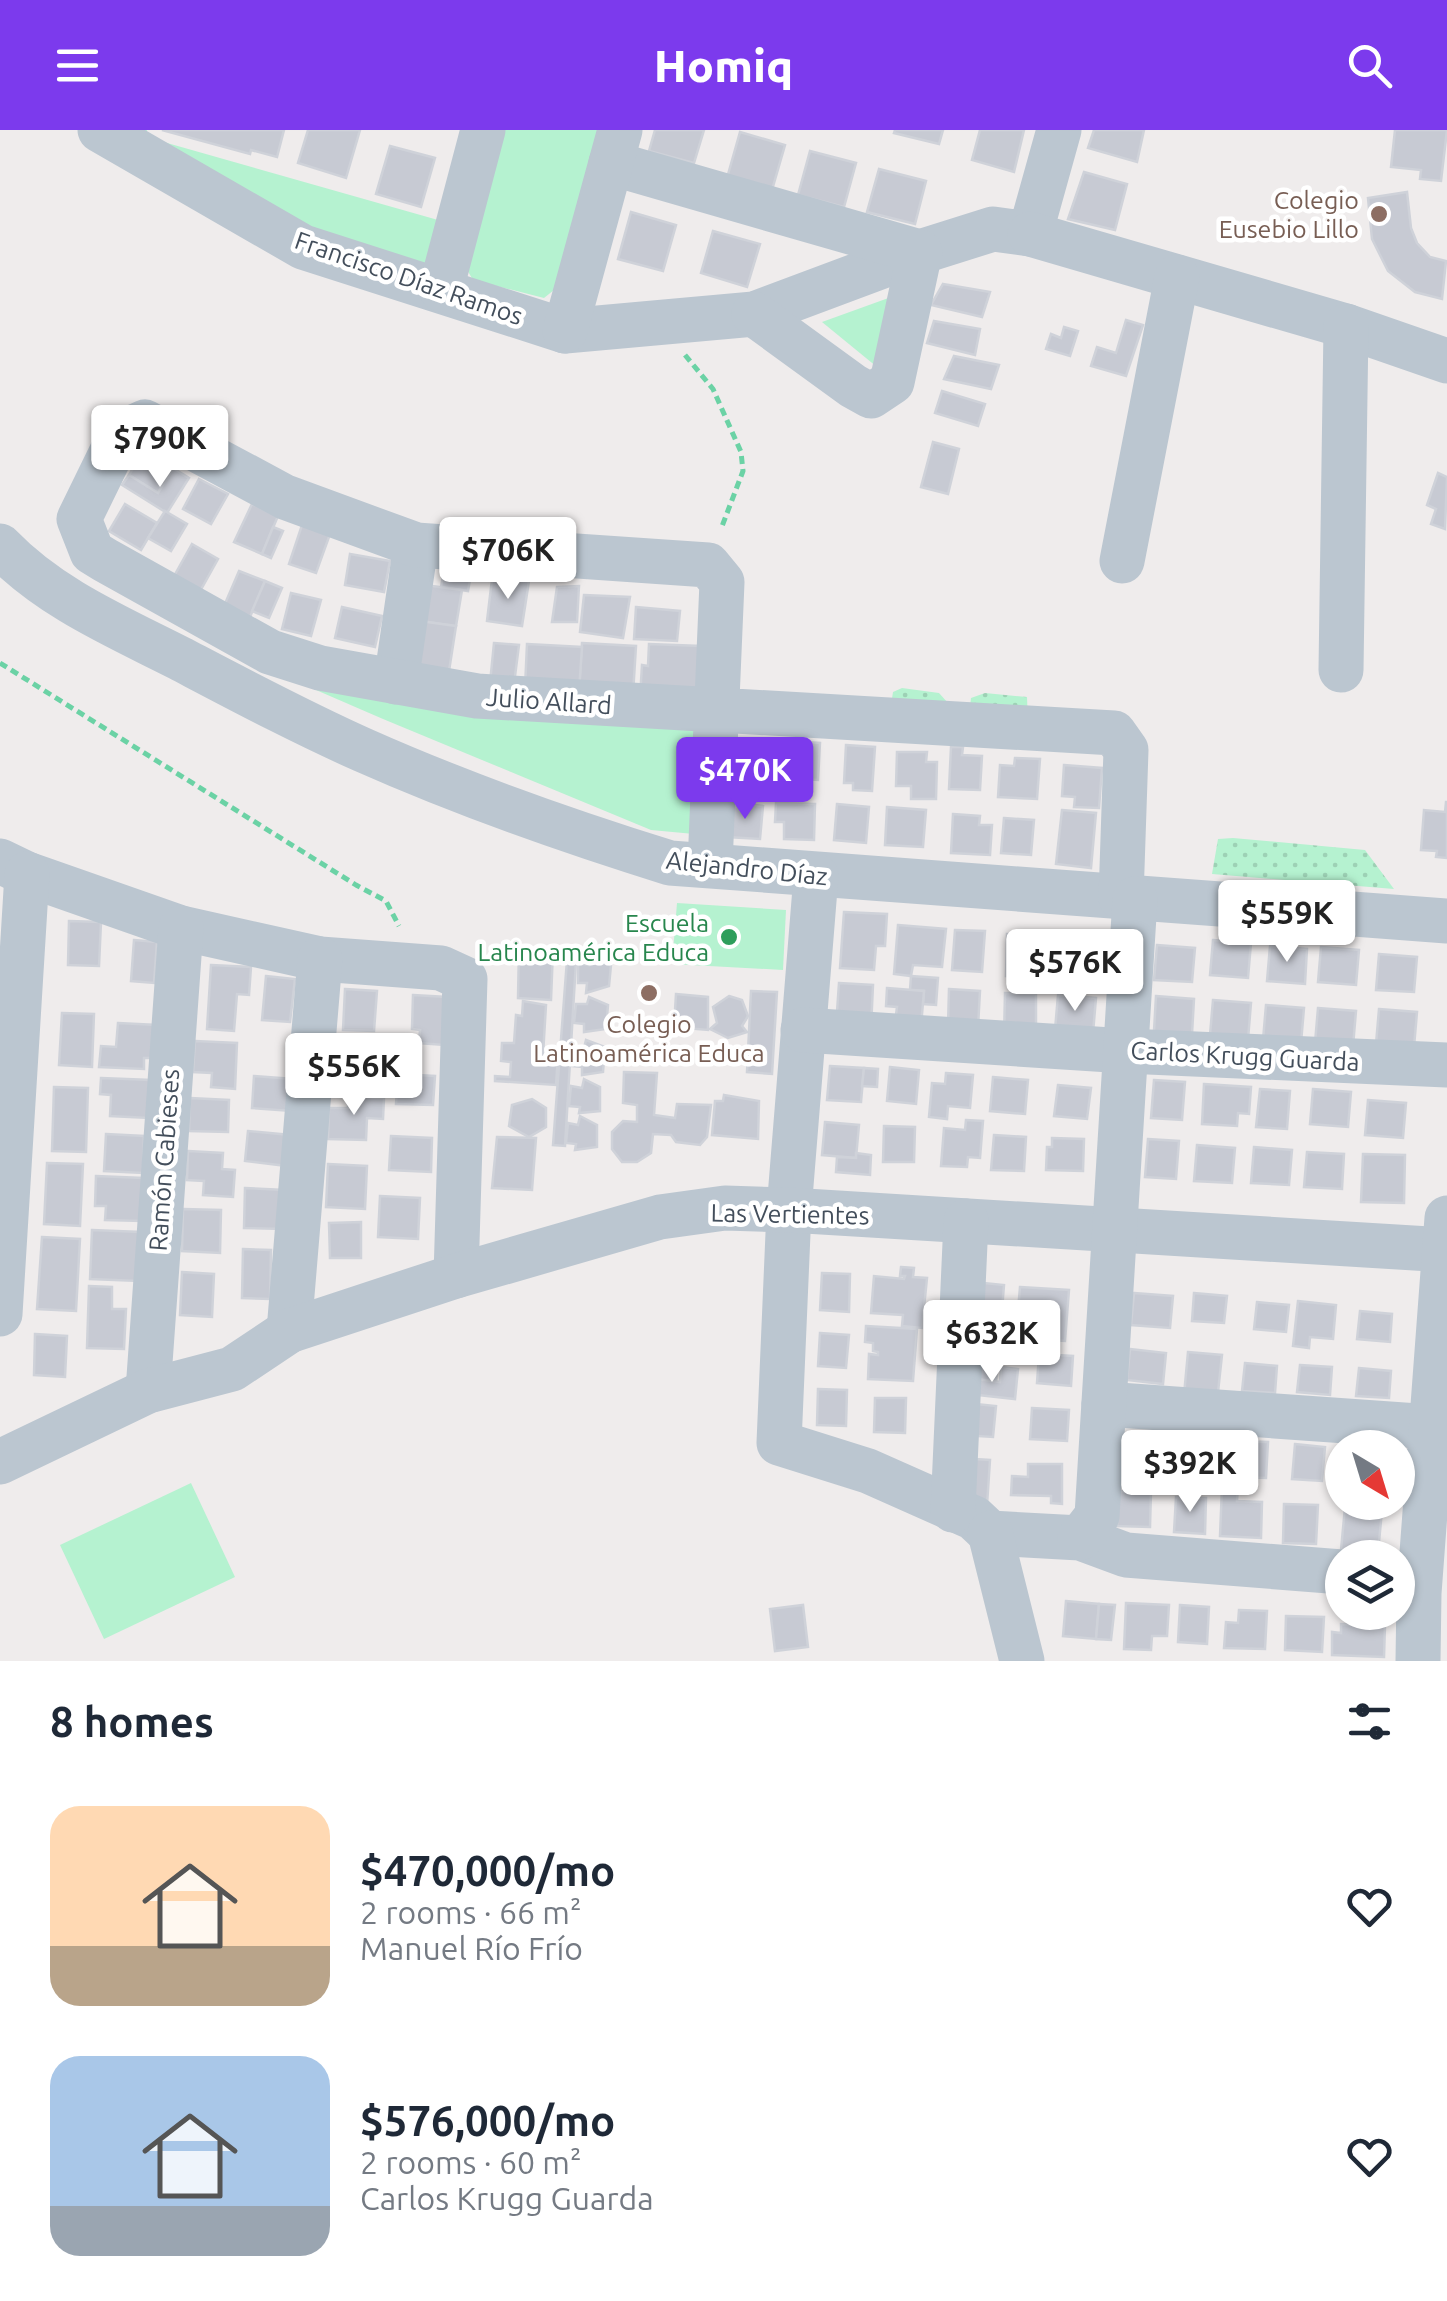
<!DOCTYPE html>
<meta charset="utf-8">
<style>
body{margin:0;font-family:Ubuntu,sans-serif;background:#f6f6f7;color:#1f2937;height:100vh;display:flex;flex-direction:column;font-size:38px;white-space:nowrap}
*{box-sizing:border-box;margin:0}
p{font-size:32px;color:#747a83}
.icon{flex:none;width:55px;height:55px;fill:none;stroke:currentColor;stroke-width:2;stroke-linecap:round;stroke-linejoin:round}
.map{position:relative;height:1531px;overflow:hidden}
.drawer{display:flex;flex-direction:column;background:#fff;flex:1}
.drawer>*{flex:none}
.needle{width:65px;rotate:142deg}
.controls{position:absolute;left:1325px;top:1300px;display:grid;gap:20px}
.controls a{display:grid;place-items:center;width:90px;height:90px;border-radius:50%;background:#fff;box-shadow:0 2px 8px #0004;font-size:50px}
.price{position:absolute;translate:-50% -85px;padding:0 22px;border-radius:10px;background:#fff;color:#222;font-size:32px;line-height:65px;filter:drop-shadow(0 2px 5px #0008)}
.price::after{content:'';position:absolute;left:50%;top:60px;width:30px;height:22px;margin-left:-15px;background:inherit;clip-path:polygon(0 0,100% 0,50% 100%)}
.price.selected{background:#7c3aed;color:#fff}
ul{padding:0;list-style:none}
li{display:flex;align-items:center;gap:30px;height:250px;padding:0 50px}
li span{display:grid;place-items:center;flex:none;width:280px;height:200px;border-radius:30px;color:#555}
li>.icon{margin-inline-start:auto}
span .icon{width:120px;height:120px;fill:#fffc;stroke-width:1}
li b{font-size:42px}
h2{display:flex;justify-content:space-between;align-items:center;height:120px;padding:0 50px;font-size:42px}
header{display:flex;justify-content:space-between;align-items:center;height:130px;padding:0 50px;background:#7c3aed;color:#fff;font-size:45px;font-weight:800}
.map>svg:first-child{display:block}
</style>
<header><svg class="icon" aria-label="menu" viewBox="0 0 24 24"><path d="M4 6h16M4 12h16M4 18h16"/></svg>Homiq<svg class="icon" aria-label="search" viewBox="0 0 24 24"><circle cx="10" cy="10" r="6"/><path d="M15 15l6 6"/></svg></header>
<div class="map">
<svg width="1447" height="1531" viewBox="0 0 1447 1531">
<defs>
<pattern id="grass-dots" width="8" height="8" patternUnits="userSpaceOnUse" patternTransform="scale(2.5)"><rect width="8" height="8" fill="#b5f2d0"/><path d="M2 2h.1M6 6h.1" fill="none" stroke="#9dd1b5" stroke-width="1.8" stroke-linecap="round"/></pattern>
</defs>
<rect width="100%" height="100%" fill="#efecec"/>
<!-- grass -->
<g fill="url(#grass-dots)">
<path d="M902,558l37,5 9,10 -58,9 3,-20z"/>
<path d="M985,563l42,4 1,25 -59,-5 2,-19z"/>
<path d="M1233,708l132,12 29,39 -182,-15 6,-35z"/>
</g>
<!-- park -->
<g fill="#b5f2d0">
<path d="M133,0h14l-1,7 292,83 -13,45 -122,-35z"/>
<path d="M502,0h97l-45,160 -10,8 -71,-18 -7,-12z"/>
<path d="M894,166l-17,71 -55,-45z"/>
<path d="M292,545l413,49 -11,110 -43,-4 -268,-111 -67,-29z"/>
<path d="M677,773l109,7 -3,60 -111,-6z"/>
<path d="M191,1353l44,94 -131,62 -44,-94z"/>
</g>
<!-- building -->
<g fill="#c7cad3" stroke="#cfd2d9" stroke-width="2.5">
<path d="M162,0h122l-7,27 -26,-7 -1,4z"/>
<path d="M308,0h52l-14,48 -48,-15z"/>
<path d="M655,0h49l-10,33 -45,-12z"/>
<path d="M895,0h48l-4,14 -45,-11z"/>
<path d="M980,0h44l-10,42 -42,-12z"/>
<path d="M1094,0h50l-7,32 -49,-14z"/>
<path d="M1395,0h52l-6,51 -21,-2 1,-9 -30,-3z"/>
<path d="M740,2l45,13 -13,45 -45,-12z"/>
<path d="M390,16l45,12 -14,49 -45,-13z"/>
<path d="M810,21l46,12 -12,44 -46,-12z"/>
<path d="M879,39l47,12 -11,43 -48,-12z"/>
<path d="M1084,42l43,12 -12,46 -47,-11z"/>
<path d="M1407,62l4,36 6,15 13,14 16,4 -4,38 -27,-7 -27,-21 -16,-32 -4,-41z"/>
<path d="M631,82l45,13 -13,46 -45,-12z"/>
<path d="M713,101l47,13 -13,43 -46,-14z"/>
<path d="M943,154l47,8 -8,25 -51,-12z"/>
<path d="M1126,190l17,5 -17,51 -35,-10 6,-19 19,6z"/>
<path d="M934,191l46,8 -5,26 -48,-12z"/>
<path d="M1064,197l14,4 -8,25 -24,-7 5,-15 10,4z"/>
<path d="M954,226l45,9 -8,24 -47,-10z"/>
<path d="M942,261l43,13 -7,22 -43,-13z"/>
<path d="M933,312l26,7 -11,45 -27,-7z"/>
<path d="M143,321l30,17 -15,25 -29,-18z"/>
<path d="M173,338l16,10 -22,35 -45,-28 7,-10 29,18z"/>
<path d="M1438,343l9,4 -2,52 -14,-5 5,-15 -9,-4z"/>
<path d="M199,349l29,15 -17,30 -28,-15z"/>
<path d="M125,374l32,19 -16,27 -32,-19z"/>
<path d="M252,374l26,12 -16,38 -28,-12z"/>
<path d="M165,381l22,13 -16,27 -23,-13z"/>
<path d="M302,395l28,9 -14,39 -27,-9z"/>
<path d="M273,397l10,4 -12,27 -9,-4z"/>
<path d="M192,414l26,15 -19,34 -26,-15z"/>
<path d="M350,424l40,7 -6,31 -39,-7z"/>
<path d="M444,440l27,4 -3,17 -27,-4z"/>
<path d="M239,441l26,10 -15,36 -26,-11z"/>
<path d="M492,449l37,2 -7,45 -35,-5z"/>
<path d="M265,451l17,7 -13,30 -17,-7z"/>
<path d="M425,455l37,5 -6,36 -36,-5z"/>
<path d="M579,456l-2,36h-25l5,-35z"/>
<path d="M291,463l30,7 -10,36 -29,-7z"/>
<path d="M584,465l46,2 -7,41 -43,-6z"/>
<path d="M342,477l40,9 -7,31 -40,-9z"/>
<path d="M636,477l44,4 -3,30 -43,-2z"/>
<path d="M420,491l36,5 -7,45 -36,-6z"/>
<path d="M494,513l25,2 -5,39 -24,-1z"/>
<path d="M582,513l54,3 -3,48 -54,-3z"/>
<path d="M527,514l55,3 -3,44 -54,-3z"/>
<path d="M649,514l52,2 -3,55 -58,-3 2,-33 6,1z"/>
<path d="M732,611l36,1 -2,33 -35,-1z"/>
<path d="M791,611l29,2 -2,37 -30,-2z"/>
<path d="M846,615l29,2 -3,44 -19,-1v-7h-9z"/>
<path d="M951,617h12l-1,8 20,1 -2,34 -31,-1z"/>
<path d="M897,622h30l-1,10h11l-1,37h-25v-13h-15z"/>
<path d="M1015,628l25,1 -3,40 -39,-2 2,-32 14,1z"/>
<path d="M1064,635l38,3 -3,40 -25,-1 1,-10 -13,-1z"/>
<path d="M1446,672h1v56l-11,-1 1,-6 -16,-1 3,-40 21,2z"/>
<path d="M776,673l39,1 -1,36 -30,-1v-17h-9z"/>
<path d="M745,674l18,2 -3,33 -33,-2 2,-31 16,2z"/>
<path d="M837,674l32,3 -3,36 -32,-3z"/>
<path d="M887,677l39,3 -3,37 -38,-2z"/>
<path d="M1062,680l34,3 -5,55 -35,-4z"/>
<path d="M953,684l27,2 -1,9h13l-2,30 -39,-2z"/>
<path d="M1004,688l30,2 -3,35 -30,-2z"/>
<path d="M844,782l43,2 -2,32h-9l-2,24 -34,-2z"/>
<path d="M69,791l32,1 -2,44 -31,-1z"/>
<path d="M898,795l48,4 -4,38 -29,-2 -2,11 -17,-2z"/>
<path d="M955,800l30,1 -3,41 -30,-2z"/>
<path d="M1007,804l33,1 -2,42 -32,-1z"/>
<path d="M134,810l23,2 -3,41 -23,-2z"/>
<path d="M1060,810l42,3 -3,43 -26,-2v-10l-15,-1z"/>
<path d="M1213,810l38,3 -3,35 -38,-3z"/>
<path d="M1157,815l38,3 -3,34 -38,-2z"/>
<path d="M1270,816l37,3 -2,35 -38,-3z"/>
<path d="M519,817l34,3 -2,50 -33,-2z"/>
<path d="M1321,817l38,3 -3,35 -38,-3z"/>
<path d="M1379,824l38,3 -3,35 -38,-2z"/>
<path d="M591,825l20,10 -2,21 -23,7 1,-10h-9v-20l11,2z"/>
<path d="M567,830l9,1 -11,185 -12,-1z"/>
<path d="M211,835l40,2 -2,28 -12,-1 -3,37 -27,-2z"/>
<path d="M266,846l29,3 -5,43 -28,-2z"/>
<path d="M911,846l27,2 -2,27 -13,-1 1,-13 -14,-1z"/>
<path d="M839,853l34,2 -2,43 -35,-2z"/>
<path d="M887,858l37,3 -3,35 -26,-3 2,-16 -11,-1z"/>
<path d="M345,859l32,2 -3,40 -31,-1z"/>
<path d="M949,859l31,2 -2,36 -30,-1z"/>
<path d="M751,861l26,1 -5,82 -25,-2z"/>
<path d="M1005,863l31,1v37l-32,6z"/>
<path d="M676,864l32,3v33l-34,-3z"/>
<path d="M413,865l34,2 -3,48 -25,-2 1,-13 -8,-1z"/>
<path d="M1058,865l38,3 -3,35 -38,-3z"/>
<path d="M729,866l13,4 6,16 -6,10 5,6 -19,6 -18,-9 7,-6 -4,-16z"/>
<path d="M1156,866l38,3 -2,35 -38,-3z"/>
<path d="M589,867l19,8 -2,24 -22,3v-8l-10,-1 2,-19h11z"/>
<path d="M1213,870l38,3 -3,36 -38,-4z"/>
<path d="M523,871l23,4 -3,50 15,1 -2,29 -61,-4v-5l15,1 1,-15 -10,-1 1,-18h12l2,-28 6,1z"/>
<path d="M1266,875l38,3 -3,35 -38,-3z"/>
<path d="M1318,878l38,3 -3,35 -38,-3z"/>
<path d="M1379,879l38,3 -3,35 -38,-3z"/>
<path d="M62,883l32,1 -2,53 -33,-2z"/>
<path d="M118,893l39,2 -2,33h-11v11l-45,-2 2,-21 15,1z"/>
<path d="M586,910l19,7 -2,25 -21,3v-8l-11,-1 3,-19 10,1z"/>
<path d="M195,911l42,2 -2,46 -24,-2 1,-14 -19,-1z"/>
<path d="M344,921l28,2 -3,34 -37,-3 3,-27h8z"/>
<path d="M830,936l34,2 -3,34 -34,-2z"/>
<path d="M890,937l29,3 -3,34 -29,-3z"/>
<path d="M864,938l14,1 -1,18 -15,-1z"/>
<path d="M624,942l33,1 -3,42 21,3 2,-14 34,1 -4,32 -7,8 -24,-3 -5,-7 -18,-1 -2,19 -14,9h-15l-10,-13v-17l11,-11 14,1v-17l-14,-2z"/>
<path d="M946,943l27,2 -3,33 -22,-2 -1,13 -18,-2 3,-34 13,1z"/>
<path d="M398,944l37,2 -2,29 -37,-1z"/>
<path d="M254,946l39,3 -2,32 -39,-3z"/>
<path d="M993,947l35,3 -3,34 -35,-3z"/>
<path d="M101,948l50,2 -2,38 -39,-2 1,-21 -11,-1z"/>
<path d="M584,949l16,8v24l-21,2 1,-6 -11,-1 2,-20 11,2z"/>
<path d="M1154,950l31,2 -3,38 -31,-2z"/>
<path d="M1204,954l47,3 -2,27 -11,-1 -1,13 -35,-2z"/>
<path d="M1058,955l33,3 -4,31 -33,-3z"/>
<path d="M54,957l34,1 -2,64 -34,-1z"/>
<path d="M1260,959l30,2 -3,38 -31,-2z"/>
<path d="M1313,959l38,3 -3,35 -38,-3z"/>
<path d="M724,965l35,6 -1,38 -46,-4 3,-34h8z"/>
<path d="M348,967l36,1 -1,21 -16,-1 -1,22 -38,-1 1,-31h19z"/>
<path d="M190,968l39,2 -1,32 -39,-1z"/>
<path d="M532,969l14,9v19l-17,10 -20,-11 3,-21z"/>
<path d="M1368,970l38,3 -3,35 -38,-3z"/>
<path d="M580,986l17,9v22l-22,3 1,-6 -10,-1 2,-20 10,2z"/>
<path d="M966,990l17,1 -3,37 -12,-1 -1,10 -26,-1 3,-38 21,2z"/>
<path d="M825,992l34,3 -3,33 -34,-3z"/>
<path d="M884,996l31,1 -1,35h-31z"/>
<path d="M248,1001l42,4 -3,31 -42,-5z"/>
<path d="M106,1004l38,2 -1,37 -39,-2z"/>
<path d="M994,1005l32,2 -2,34 -33,-1z"/>
<path d="M391,1006l41,2 -1,34 -42,-2z"/>
<path d="M497,1007l39,1 -4,52 -40,-2z"/>
<path d="M1052,1008l32,1 -1,32 -37,-1 1,-23h5z"/>
<path d="M1148,1009l31,2 -3,38 -31,-2z"/>
<path d="M1197,1015l38,3 -3,35 -38,-2z"/>
<path d="M1254,1017l38,3 -3,35 -38,-2z"/>
<path d="M188,1021l35,2 -1,16 13,1 -2,27 -30,-2 1,-14 -17,-1z"/>
<path d="M1307,1022l37,2 -2,35 -38,-2z"/>
<path d="M856,1023l15,2 -1,20 -34,-3 1,-15 19,1z"/>
<path d="M1363,1024l42,1 -1,48 -43,-1z"/>
<path d="M47,1033l36,1 -3,62 -36,-2z"/>
<path d="M328,1034l39,2 -2,43 -39,-2z"/>
<path d="M96,1046l47,2 -1,43 -37,-1 1,-14h-11z"/>
<path d="M245,1058l40,2 -2,39 -39,-1z"/>
<path d="M380,1066l40,2 -2,41 -40,-2z"/>
<path d="M183,1079l38,1 -1,43 -38,-2z"/>
<path d="M361,1092v36h-31l-1,-35z"/>
<path d="M92,1100l49,2 -2,49 -49,-2z"/>
<path d="M42,1107l38,2 -4,72 -39,-2z"/>
<path d="M243,1119l28,1 -1,49 -28,-1z"/>
<path d="M901,1137l13,1 -1,9 14,1 -5,50 -20,-2 1,-11 -32,-2 3,-37 30,3 1,-3h-5z"/>
<path d="M182,1142l32,2 -2,43 -32,-2z"/>
<path d="M822,1143l28,1 -1,38 -29,-2z"/>
<path d="M974,1152l30,3 -3,37 -31,-3z"/>
<path d="M89,1156l23,1v22h14l-2,40 -37,-1z"/>
<path d="M1020,1157l49,3 -4,51 -15,-1 1,-16 -34,-2z"/>
<path d="M1134,1163l39,3 -3,32 -39,-3z"/>
<path d="M1194,1163l33,3 -3,27 -32,-2z"/>
<path d="M1298,1171l38,4 -3,34 -23,-2 -1,11 -16,-2z"/>
<path d="M1257,1172l32,3 -3,27 -32,-3z"/>
<path d="M1360,1181l32,3 -2,28 -33,-3z"/>
<path d="M866,1196l51,3 -4,52 -45,-2 1,-25 9,1v-3l-5,-1v-8l-8,-1z"/>
<path d="M820,1203l29,2 -3,33 -28,-2z"/>
<path d="M35,1204l32,2 -2,41 -31,-2z"/>
<path d="M964,1217l35,5 -3,30 -35,-5z"/>
<path d="M1130,1219l36,4 -3,31 -36,-4z"/>
<path d="M1188,1222l34,3 -4,37 -34,3z"/>
<path d="M1039,1224l34,2 -2,30 -34,-3z"/>
<path d="M1245,1233l32,3 -2,27 -33,-2z"/>
<path d="M1300,1235l32,2 -2,28 -33,-3z"/>
<path d="M1001,1237l17,2 -3,30 -56,-6 2,-16 39,5z"/>
<path d="M1359,1238l32,3 -2,27 -33,-2z"/>
<path d="M818,1259l29,1 -1,36 -29,-1z"/>
<path d="M875,1268h31l-1,35 -31,-1z"/>
<path d="M966,1273l30,3 -3,31 -30,-2z"/>
<path d="M1032,1278l37,2 -2,31 -37,-2z"/>
<path d="M1119,1306l40,2 -2,28 13,1 -1,17 -43,-2 1,-13 -9,-1z"/>
<path d="M1183,1308l28,2 -2,35 -28,-2z"/>
<path d="M1238,1311l30,1 -2,36 -29,-1z"/>
<path d="M1295,1314l30,3 -3,34 -30,-2z"/>
<path d="M958,1328l32,2 -3,45 -32,-2z"/>
<path d="M1028,1334h34v40l-11,-1v-7l-40,-1 1,-19 16,1z"/>
<path d="M1222,1357h16l-1,14 25,1 -1,36 -41,-2z"/>
<path d="M1119,1361l32,1 -1,35 -33,-1z"/>
<path d="M1176,1367l30,1 -1,36 -31,-2z"/>
<path d="M1284,1374l34,1 -2,39 -33,-1z"/>
<path d="M1345,1377l37,3 -4,43 -37,-3z"/>
<path d="M1066,1471l33,3 -3,35 -33,-3z"/>
<path d="M1126,1473l43,2 -2,31h-15l-1,14 -27,-1z"/>
<path d="M1099,1474l16,1 -4,35 -15,-1z"/>
<path d="M803,1475l5,42 -33,4 -5,-42z"/>
<path d="M1180,1475l29,2 -2,37 -29,-2z"/>
<path d="M1239,1480l28,1 -2,38 -41,-1 2,-26 12,1z"/>
<path d="M1286,1486l38,1 -2,35 -37,-2z"/>
<path d="M1341,1494l44,1 -1,32 -52,-2v-23l9,1z"/>
</g>
<g fill="none" stroke-linecap="round" stroke-linejoin="round">
<!-- path -->
<g stroke="#6bd2a5" stroke-width="5" stroke-dasharray="8 5" stroke-linecap="butt">
<path d="M685,225l28,34 28,63 2,19 -22,58"/>
<path d="M0,533l356,222 30,16 13,25"/>
</g>
<!-- minor -->
<g stroke="#bbc6d0" stroke-width="45">
<path d="M100,0l203,117 262,84 189,-17 166,-62 73,-23 37,5 29,-104"/>
<path d="M611,33l309,89 -28,130 -21,14 -18,-10 -99,-72"/>
<path d="M1030,104l316,92 101,35"/>
<path d="M441,159l42,-159"/>
<path d="M565,201l55,-201"/>
<path d="M0,416c50,52 116,80 179,112 61,32 121,64 184,92 99,44 204,81 307,113l777,58"/>
<path d="M1122,431l55,-284"/>
<path d="M1341,540l5,-344"/>
<path d="M396,552l20,-137"/>
<path d="M0,731l27,13 154,54 139,31 121,9 24,11 -9,297"/>
<path d="M710,735l12,-283 -14,-17 -292,-20 -131,-48 -140,-75 -24,11 -42,86 13,33 13,8 165,92 50,16 157,28 637,37 12,17 -5,148"/>
<path d="M816,746l-27,334 -10,233 89,28 106,47 16,15 90,5 46,17 216,17"/>
<path d="M803,900l323,21 321,14"/>
<path d="M0,1184l27,-440"/>
<path d="M289,1201l31,-372"/>
<path d="M148,1261l33,-463"/>
<path d="M1104,1274l328,23"/>
<path d="M0,1332l148,-71 84,-22 57,-38 167,-55 204,-59 65,-9 64,2 658,40"/>
<path d="M953,1380l13,-289"/>
<path d="M990,1403l32,128"/>
<path d="M1080,1408l17,-22 38,-617"/>
<path d="M1418,1531l1,-68 28,-375"/>
</g>
</g>
<!-- markers -->
<g fill="#8d6e63" stroke="#fff" stroke-width="4">
<circle cx="1379" cy="84" r="10"/>
<circle cx="649" cy="863" r="10"/>
</g>
<circle fill="#2e9e5b" stroke="#fff" stroke-width="4" cx="729" cy="807" r="10"/>
<g text-anchor="middle" dominant-baseline="central" stroke-width="9" stroke-linejoin="round" paint-order="stroke">
<!-- education labels -->
<g font-size="25" fill="#785e54" stroke="#fff" text-anchor="end">
<text x="1359" y="70">Colegio<tspan x="1359" dy="29">Eusebio Lillo</tspan></text>
<text x="649" y="894" text-anchor="middle">Colegio<tspan x="649" dy="29">Latinoamérica Educa</tspan></text>
</g>
<!-- street labels -->
<g font-size="25" fill="#434e5b" stroke="#fff">
<text transform="translate(409 148) rotate(19)">Francisco Díaz Ramos</text>
<text transform="translate(549 571) rotate(4)">Julio Allard</text>
<text transform="translate(747 738) rotate(6)">Alejandro Díaz</text>
<text transform="translate(1245 926) rotate(3)">Carlos Krugg Guarda</text>
<text transform="translate(164 1030) rotate(-86)">Ramón Cabieses</text>
<text transform="translate(790 1084) rotate(1)">Las Vertientes</text>
</g>
<!-- leisure labels -->
<g font-size="25" fill="#27864d" stroke="#fff" text-anchor="end">
<text x="709" y="793">Escuela<tspan x="709" dy="29">Latinoamérica Educa</tspan></text>
</g>
</g>
</svg>
<div class="controls">
<a><svg class="needle" viewBox="-14 -14 28 28"><path d="M0-13l5 13h-10z" fill="#e53935"/><path d="M0 13l5-13h-10z" fill="#747a83"/></svg></a>
<a><svg class="icon" aria-label="layers" viewBox="0 0 24 24"><path d="M12 4l9 5-9 5-9-5zM3 14l9 5 9-5"/></svg></a>
</div>
<b class="price" style="left:160px;top:360px">$790K</b>
<b class="price" style="left:508px;top:472px">$706K</b>
<b class="price selected" style="left:745px;top:692px">$470K</b>
<b class="price" style="left:1287px;top:835px">$559K</b>
<b class="price" style="left:1075px;top:884px">$576K</b>
<b class="price" style="left:354px;top:988px">$556K</b>
<b class="price" style="left:992px;top:1255px">$632K</b>
<b class="price" style="left:1190px;top:1385px">$392K</b>
</div>
<section class="drawer">
<h2>8 homes<svg class="icon" aria-label="filters" viewBox="0 0 24 24"><path d="M4 7h16M4 17h16"/><circle cx="9" cy="7" r="2"/><circle cx="15" cy="17" r="2"/></svg></h2>
<ul>
<li><span style="background:linear-gradient(#ffd9b3 70%,#b9a48a 0)"><svg class="icon" aria-label="home" viewBox="0 0 24 24"><path d="M3 11l9-7 9 7M6 9v11h12V9"/></svg></span><div><b>$470,000/mo</b><p>2 rooms · 66 m²</p><p>Manuel Río Frío</p></div><svg class="icon" aria-label="heart" viewBox="0 0 24 24"><path d="M12 20l-8-8c-3-5 5-10 8-4 3-6 11-1 8 4z"/></svg></li>
<li><span style="background:linear-gradient(#a9c7e8 75%,#9aa5b1 0)"><svg class="icon" aria-label="home" viewBox="0 0 24 24"><path d="M3 11l9-7 9 7M6 9v11h12V9"/></svg></span><div><b>$576,000/mo</b><p>2 rooms · 60 m²</p><p>Carlos Krugg Guarda</p></div><svg class="icon" aria-label="heart" viewBox="0 0 24 24"><path d="M12 20l-8-8c-3-5 5-10 8-4 3-6 11-1 8 4z"/></svg></li>
</ul>
</section>
